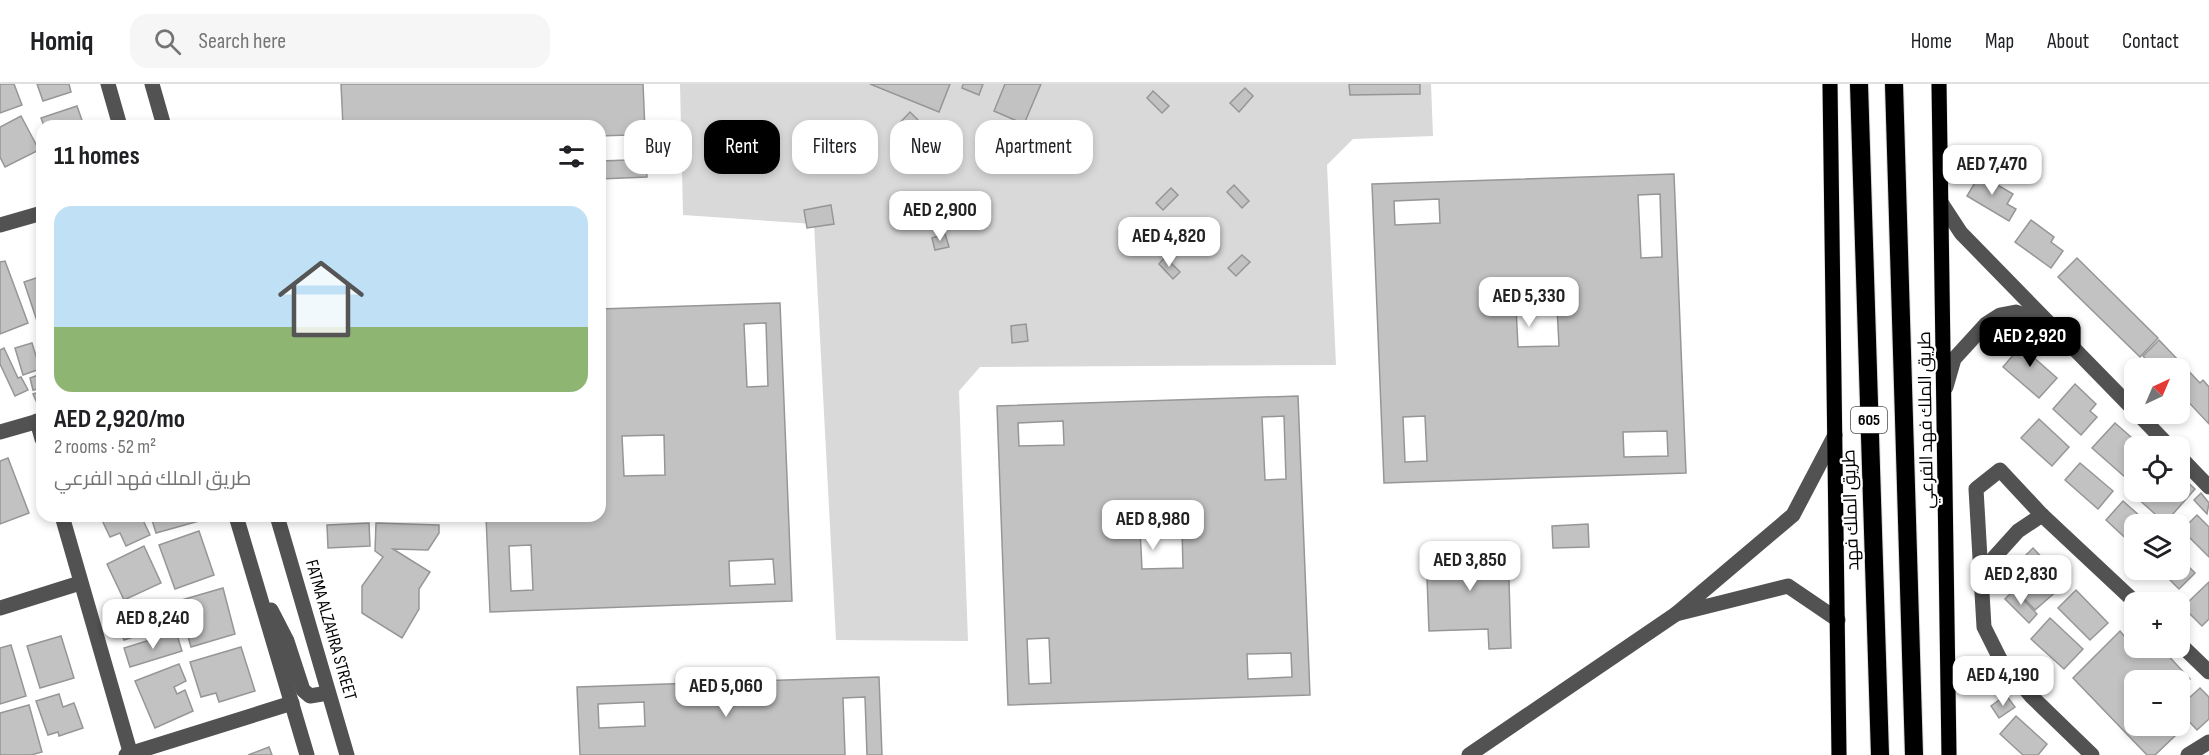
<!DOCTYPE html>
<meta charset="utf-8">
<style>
body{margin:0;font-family:"Sofia Sans Condensed",Cairo,sans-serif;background:#f6f6f6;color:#202124;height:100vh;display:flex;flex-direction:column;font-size:22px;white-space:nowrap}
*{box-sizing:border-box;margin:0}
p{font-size:20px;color:#757577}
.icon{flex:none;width:33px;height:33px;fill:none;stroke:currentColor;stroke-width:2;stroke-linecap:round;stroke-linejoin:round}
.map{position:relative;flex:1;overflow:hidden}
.panel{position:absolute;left:36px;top:36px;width:570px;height:402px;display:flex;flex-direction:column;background:#fff;border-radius:18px;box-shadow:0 3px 9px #0003}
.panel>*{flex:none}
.hud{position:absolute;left:624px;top:36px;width:570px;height:54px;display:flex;gap:12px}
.needle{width:39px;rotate:44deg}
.controls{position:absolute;left:2124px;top:274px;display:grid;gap:12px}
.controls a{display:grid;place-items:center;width:66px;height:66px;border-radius:12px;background:#fff;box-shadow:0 3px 9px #0003;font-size:30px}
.price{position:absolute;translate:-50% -51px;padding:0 14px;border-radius:12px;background:#fff;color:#222;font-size:20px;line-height:39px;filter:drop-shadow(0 2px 3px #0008)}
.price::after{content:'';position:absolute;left:50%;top:36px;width:18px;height:14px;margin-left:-9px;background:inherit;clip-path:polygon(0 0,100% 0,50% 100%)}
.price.current{background:#000;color:#fff}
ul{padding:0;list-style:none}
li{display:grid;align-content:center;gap:12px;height:318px;padding:0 18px}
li+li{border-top:2px solid #e0e0e0}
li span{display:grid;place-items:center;height:186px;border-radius:18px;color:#555}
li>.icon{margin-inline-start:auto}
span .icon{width:108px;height:108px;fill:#fffc;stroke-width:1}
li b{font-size:26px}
h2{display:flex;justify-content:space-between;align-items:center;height:72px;padding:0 18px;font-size:26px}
.chip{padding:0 21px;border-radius:18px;background:#fff;box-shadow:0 3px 9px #0003;font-size:21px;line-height:54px}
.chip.current{background:#000;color:#fff}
header{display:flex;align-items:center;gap:36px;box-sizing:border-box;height:84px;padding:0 30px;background:#fff;border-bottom:2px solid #e0e0e0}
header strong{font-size:28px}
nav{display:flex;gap:33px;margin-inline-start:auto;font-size:21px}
.search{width:420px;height:54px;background:#f6f6f6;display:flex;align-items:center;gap:15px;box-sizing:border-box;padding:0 21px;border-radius:18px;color:#757577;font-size:22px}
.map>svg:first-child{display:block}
</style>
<header>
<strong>Homiq</strong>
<div class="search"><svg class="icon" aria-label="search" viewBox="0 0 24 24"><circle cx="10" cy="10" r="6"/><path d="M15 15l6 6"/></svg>Search here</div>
<nav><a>Home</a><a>Map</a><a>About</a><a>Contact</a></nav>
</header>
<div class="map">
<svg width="2209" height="671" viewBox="0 0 2209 671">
<rect width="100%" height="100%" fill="#fff"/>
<!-- green -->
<path fill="#d9d9d9" d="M680,0h751l2,52 -80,3 -26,26 9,200 -356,2 -21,24 9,250 -132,-1 -22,-416 -131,-9z"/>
<!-- building -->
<g fill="#c2c2c2" stroke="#969696" stroke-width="1.5" fill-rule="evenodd">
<path d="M0,0h14l8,21 -22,8z"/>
<path d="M37,0h32l2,8 -28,9z"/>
<path d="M341,0h302l4,93 -47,2v-18l29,-1 -1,-25 -28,1v-10h-214v-5h-22v5h-21z"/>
<path d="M870,0h80l-11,28z"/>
<path d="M963,0h20l-4,11 -17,-7z"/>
<path d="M1005,0h36l-17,40 -30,-13z"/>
<path d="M1349,0h71v10l-70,1z"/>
<path d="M1245,4l8,8 -14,16 -9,-9z"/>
<path d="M1153,7l16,15 -7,7 -15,-15z"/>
<path d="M77,22l7,20h-40l-3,-8z"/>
<path d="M910,28l40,40 -15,15 -40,-39z"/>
<path d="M21,32l18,34 -34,17 -5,-10v-30z"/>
<path d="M1983,85l9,5 -3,6 24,14 -6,10 9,5 -7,12 -42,-25z"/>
<path d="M1674,90l12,299 -302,10 -12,-299zM1660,110l2,63 -21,1 -3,-63zM1439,115l1,24 -45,2 -1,-24zM1557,222l2,40 -41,1 -2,-40zM1425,332l2,45 -22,1 -2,-45zM1667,347l1,25 -44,1 -1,-25z"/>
<path d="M1234,101l15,16 -7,7 -15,-16z"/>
<path d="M1171,104l7,7 -15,15 -7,-7z"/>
<path d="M831,121l3,19 -27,4 -3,-18z"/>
<path d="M2031,136l23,17 -3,5 12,9 -12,17 -36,-26z"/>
<path d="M945,150l4,13 -14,3 -3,-12z"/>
<path d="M1242,171l8,7 -14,14 -8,-8z"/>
<path d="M1165,173l15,15 -7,7 -14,-15z"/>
<path d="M2077,174l81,80 -18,19 -82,-80z"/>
<path d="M5,177l23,62 -28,11v-72z"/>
<path d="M42,192v50l-3,1 -15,-45z"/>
<path d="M780,219l12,298 -302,11 -4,-96h114v-207zM766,239l2,63 -21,1 -3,-63zM664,351l1,40 -41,1 -2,-40zM531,461l2,45 -22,1 -2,-45zM773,475l2,25 -45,2 -1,-25z"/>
<path d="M1026,240l2,17 -16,2 -1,-17z"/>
<path d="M2031,250l10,9 -10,12 26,23 -18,20 -36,-31z"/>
<path d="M2159,256l41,43 3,-3 6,7v37l-29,-31v-24h-24l-13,-13z"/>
<path d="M32,259l8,26 -17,6 -8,-27z"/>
<path d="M4,264l14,30 3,-1 7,13 -13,6 -15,-32v-14z"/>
<path d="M41,290l1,14 -9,2 -3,-12z"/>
<path d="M2075,300l21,20 -6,7 7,6 -16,18 -28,-26z"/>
<path d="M42,307v10l-5,2 -4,-9z"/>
<path d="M1298,312l12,299 -302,10 -11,-299zM1284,332l2,63 -21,1 -3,-63zM1063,337l1,24 -45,1 -1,-23zM1182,444l1,40 -41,1 -2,-40zM1049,554l2,45 -22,1 -2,-45zM1291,569l1,24 -44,2 -1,-25z"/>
<path d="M2039,335l30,28 -17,19 -31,-28z"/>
<path d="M2115,339l24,21 -7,8 2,16 -8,10 -34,-30z"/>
<path d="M8,374l21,55 -29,11v-63z"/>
<path d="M2080,379l33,28 -15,18 -33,-29z"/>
<path d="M2180,391l15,14 -30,34 -40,-36 9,-11v16h46z"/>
<path d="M2201,409l8,10 -2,11 -13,-14z"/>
<path d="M2123,417l27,24h-16v21l-28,-26z"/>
<path d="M2197,431l12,12v30l-27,-27z"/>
<path d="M100,432h41l9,19 -24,11 -6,-13 -10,4z"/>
<path d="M154,432h43l2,5 -43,12 -5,-16z"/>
<path d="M369,439l1,23 -42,2 -1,-23z"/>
<path d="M376,439l63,2v8l-11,17 -35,-1 37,23 -11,17v20l-17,29 -40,-25v-27l21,-29 -8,-6z"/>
<path d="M1588,440l1,23 -36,1 -1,-22z"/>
<path d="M199,447l15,44 -39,14 -16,-44z"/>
<path d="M144,462l17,37 -37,17 -17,-36z"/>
<path d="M1508,464l3,100 -22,1 -1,-20 -59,2 -3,-81z"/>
<path d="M2033,464l33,35 -31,27 -20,-21 9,-9 -11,-12z"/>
<path d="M2180,468l7,7 -3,3 11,11 -16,16 -19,-19h20z"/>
<path d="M2209,498v37l-7,7 -19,-19z"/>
<path d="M223,504l12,46 -44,13 -13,-46z"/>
<path d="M2014,506l23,24 -8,9 -24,-24z"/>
<path d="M2076,506l32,33 -18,17 -32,-32z"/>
<path d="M166,521l7,19 -49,16 -7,-18z"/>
<path d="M2050,534l33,31 -19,20 -33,-30z"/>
<path d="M2120,547l14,17h27l29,31 -10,10v-8h-46v45h34l8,9 -21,20h-8l-74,-77z"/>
<path d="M176,548l6,19 -52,16 -6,-19z"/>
<path d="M61,552l13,42 -34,10 -13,-42z"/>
<path d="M11,561l15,51 -26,8v-56z"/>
<path d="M241,563l14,44 -36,11 -3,-9 -15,4 -11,-35z"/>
<path d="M179,580l7,17 -12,6 3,7 8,-4 8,21 -38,17 -20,-47z"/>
<path d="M879,593l3,78h-15l-2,-58 -22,1 2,57h-265l-3,-68zM644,618l1,24 -46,2 -1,-24z"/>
<path d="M2200,604l9,9v22l-12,11 -15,-16 -2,2v-26l8,9z"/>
<path d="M59,610l4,13 11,-4 9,25 -24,8 -1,-4 -10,3 -12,-34z"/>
<path d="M2006,611l9,12 -16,11 -8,-12z"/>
<path d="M29,621l13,47 -11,3h-31v-42z"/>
<path d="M2016,632l31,28 -9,11h-15l-23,-21z"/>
<path d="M269,663l3,8h-24z"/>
</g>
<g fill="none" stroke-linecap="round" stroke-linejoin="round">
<!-- major casing -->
<g stroke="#dbdbdb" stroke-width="16">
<g id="major">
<path d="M1830,0l9,671"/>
<path d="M1939,0l10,671"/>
</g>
</g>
<!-- highway casing -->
<g stroke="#dbdbdb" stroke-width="20">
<g id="highway">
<path d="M1859,0l21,671"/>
<path d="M1894,0l20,671"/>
</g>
</g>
<!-- minor -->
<g stroke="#525252" stroke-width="15">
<path d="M108,0l12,42"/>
<path d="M152,0l12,42"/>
<path d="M1942,120l19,29 173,177"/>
<path d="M0,141l42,-12"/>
<path d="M1946,303l8,-28 32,-35 14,-9 16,-3 29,10"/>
<path d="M2138,330l32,33"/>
<path d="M37,337l5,18"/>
<path d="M0,348l42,-12"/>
<path d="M1835,351l-42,80 -117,99 112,-28 50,34"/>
<path d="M2180,373l29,30"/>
<path d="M62,432l69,239"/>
<path d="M236,432l71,239"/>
<path d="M277,432l70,239"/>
<path d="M1981,488l37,-41 24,-16"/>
<path d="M0,524l80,-25"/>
<path d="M271,526l16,31 16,49 7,6 18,-3"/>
<path d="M2180,560l29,28"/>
<path d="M126,671l166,-52"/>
<path d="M1469,671l207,-141"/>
<path d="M2092,671l-61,-59 -31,-37 -16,-32 -8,-138 24,-19 42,45 94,88"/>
<path d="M2188,671l21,-13"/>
</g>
<!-- major -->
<use href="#major" stroke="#000" stroke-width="15"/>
<!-- highway -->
<use href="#highway" stroke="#000" stroke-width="18"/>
</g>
<g text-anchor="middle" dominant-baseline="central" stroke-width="4.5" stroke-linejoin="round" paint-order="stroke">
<!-- shield labels -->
<rect fill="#fff" stroke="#4c4c4c" stroke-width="1.5" x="1851" y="323" width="36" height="26" rx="4.5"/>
<g font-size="16" font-weight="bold" fill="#000">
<text x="1869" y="336">605</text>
</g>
<!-- street labels -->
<g font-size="18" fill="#000" stroke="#fff">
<text transform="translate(1926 336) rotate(-91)">طريق الملك فهد الفرعي</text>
<text transform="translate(1851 426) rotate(-92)">طريق الملك فهد</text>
<text transform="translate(331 546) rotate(74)">FATMA ALZAHRA STREET</text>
</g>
</g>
</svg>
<div class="controls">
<a><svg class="needle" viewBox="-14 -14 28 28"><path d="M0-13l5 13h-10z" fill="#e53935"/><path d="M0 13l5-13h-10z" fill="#757577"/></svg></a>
<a><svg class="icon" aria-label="locate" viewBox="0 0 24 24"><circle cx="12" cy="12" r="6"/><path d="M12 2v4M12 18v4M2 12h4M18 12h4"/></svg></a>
<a><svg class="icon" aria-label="layers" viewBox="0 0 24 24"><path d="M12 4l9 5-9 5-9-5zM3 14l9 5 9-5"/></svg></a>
<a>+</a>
<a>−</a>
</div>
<b class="price" style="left:1992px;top:112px">AED 7,470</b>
<b class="price" style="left:940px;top:158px">AED 2,900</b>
<b class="price" style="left:1169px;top:184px">AED 4,820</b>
<b class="price" style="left:1529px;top:244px">AED 5,330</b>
<b class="price current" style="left:2030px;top:284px">AED 2,920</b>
<b class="price" style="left:1153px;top:467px">AED 8,980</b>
<b class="price" style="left:1470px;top:508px">AED 3,850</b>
<b class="price" style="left:2021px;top:522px">AED 2,830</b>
<b class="price" style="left:153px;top:566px">AED 8,240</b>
<b class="price" style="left:2003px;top:623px">AED 4,190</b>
<b class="price" style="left:726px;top:634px">AED 5,060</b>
<div class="hud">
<a class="chip">Buy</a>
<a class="chip current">Rent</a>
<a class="chip">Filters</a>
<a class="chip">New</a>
<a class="chip">Apartment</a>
</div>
<section class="panel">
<h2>11 homes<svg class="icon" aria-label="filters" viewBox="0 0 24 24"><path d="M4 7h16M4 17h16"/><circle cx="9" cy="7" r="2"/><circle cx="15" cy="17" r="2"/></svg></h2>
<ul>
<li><span style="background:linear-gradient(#bfe0f5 65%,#8fb573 0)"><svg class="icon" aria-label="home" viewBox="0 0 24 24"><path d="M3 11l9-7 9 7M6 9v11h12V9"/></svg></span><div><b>AED 2,920/mo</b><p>2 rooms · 52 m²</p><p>طريق الملك فهد الفرعي</p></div></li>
</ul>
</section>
</div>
